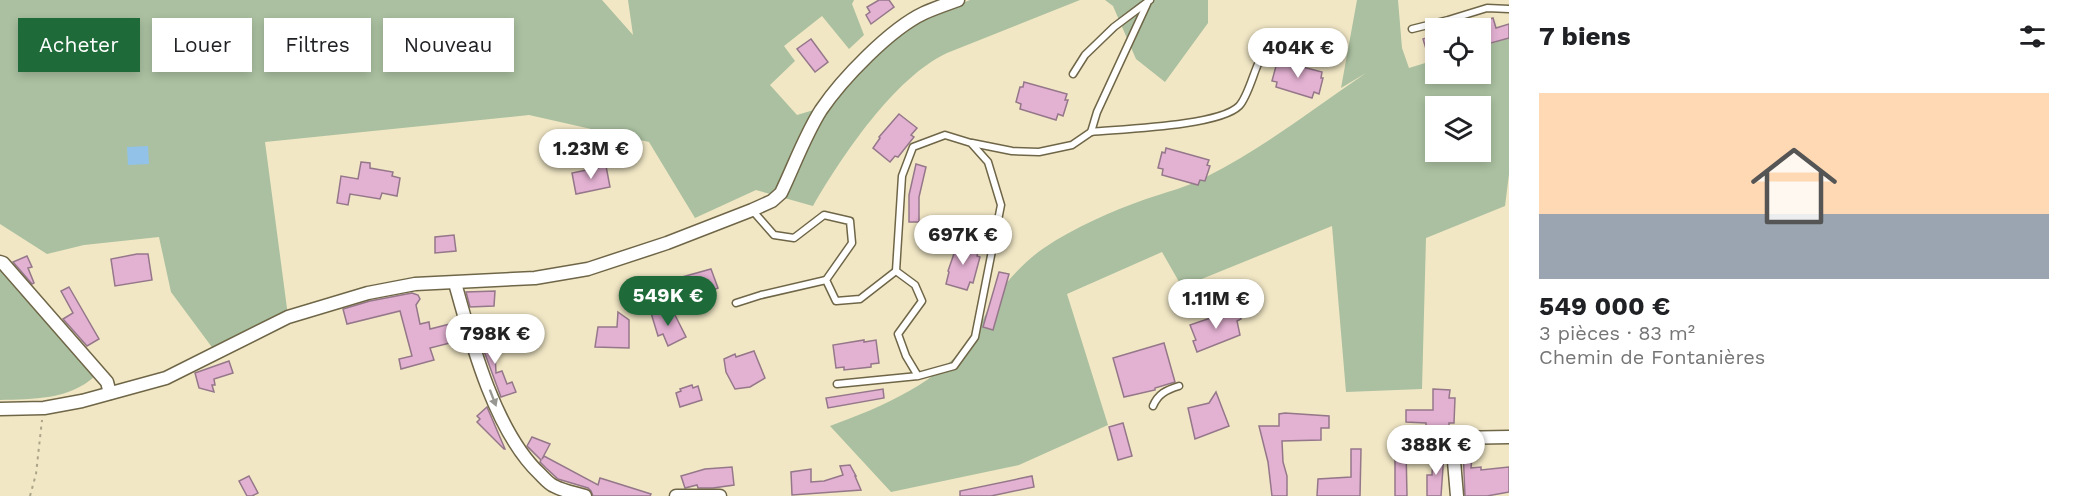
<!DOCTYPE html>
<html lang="fr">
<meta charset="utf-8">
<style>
body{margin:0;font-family:"Work Sans",sans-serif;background:#f2f2f2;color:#202124;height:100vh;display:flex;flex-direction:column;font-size:22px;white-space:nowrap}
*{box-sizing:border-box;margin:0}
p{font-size:20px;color:#757577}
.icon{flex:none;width:33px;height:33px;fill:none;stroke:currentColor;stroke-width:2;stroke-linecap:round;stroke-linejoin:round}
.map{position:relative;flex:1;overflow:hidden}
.sheet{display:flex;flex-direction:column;background:#fff;width:570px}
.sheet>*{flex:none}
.guide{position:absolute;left:18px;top:18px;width:570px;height:54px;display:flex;gap:12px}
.fabs{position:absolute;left:1425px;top:18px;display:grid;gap:12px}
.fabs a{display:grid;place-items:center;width:66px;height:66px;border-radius:0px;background:#fff;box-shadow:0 3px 9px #0003;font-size:30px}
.price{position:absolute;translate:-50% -51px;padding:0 14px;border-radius:21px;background:#fff;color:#222;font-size:20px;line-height:39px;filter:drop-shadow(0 2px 3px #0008)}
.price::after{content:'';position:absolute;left:50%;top:36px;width:18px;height:14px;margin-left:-9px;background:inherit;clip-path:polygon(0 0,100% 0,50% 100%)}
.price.active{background:#1f6a39;color:#fff}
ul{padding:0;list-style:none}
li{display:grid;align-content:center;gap:12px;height:318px;padding:0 30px}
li+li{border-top:2px solid #e0e0e0}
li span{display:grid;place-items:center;height:186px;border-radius:0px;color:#555}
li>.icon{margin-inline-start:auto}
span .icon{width:108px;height:108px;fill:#fffc;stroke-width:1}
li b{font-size:26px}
h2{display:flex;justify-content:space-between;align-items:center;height:72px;padding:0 30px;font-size:26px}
.pill{padding:0 21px;border-radius:0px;background:#fff;box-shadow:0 3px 9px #0003;font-size:21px;line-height:54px}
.pill.active{background:#1f6a39;color:#fff}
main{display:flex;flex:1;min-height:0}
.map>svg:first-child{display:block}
</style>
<main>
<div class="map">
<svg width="1509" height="496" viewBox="0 0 1509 496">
<rect width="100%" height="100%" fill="#f1e7c5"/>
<!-- green -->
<g fill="#aac0a0" fill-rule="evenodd">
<path d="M0,0h602l31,35 -5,-35h226l-2,4 12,31 -15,14 -27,-33 -38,30 11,15 -25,24 27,30 30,-9 75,-75 38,-19 30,-12h110l-133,53c-53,25 -105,103 -134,153l-57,-16 -61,28 -46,-76 -120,-27 -264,27 23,174 -71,38 -46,-62 -12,-55 -75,8 -37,9 -47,-30z"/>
<path d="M1105,0h103v23l-43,59 -29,-23 -23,-53z"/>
<path d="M1357,0h41l4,48 7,20 26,-8 1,14h44l1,-27 28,-9v136l-4,32 -79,32 -4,151 -76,3 -14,-166 -150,61 -20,-35 -95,42 41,131 -89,40 -128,27 -61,-66c52,-19 111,-44 144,-91 9,-12 13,-27 22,-39 13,-17 30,-36 48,-48 31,-21 68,-37 102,-49 21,-7 41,-12 60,-22 58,-29 107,-68 160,-104l-25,15zM1436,106h44v46h-44z"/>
<path d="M0,267l95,109c-26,24 -62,23 -95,24z"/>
</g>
<!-- water -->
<path fill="#93c2e8" d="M148,146l1,18 -21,1 -1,-18z"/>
<!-- building -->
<g fill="#e3b1d2" stroke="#95778a" stroke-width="1.5">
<path d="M879,0h10l5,7 -23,17 -5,-9 4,-3 -3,-5z"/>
<path d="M1493,18l3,10 13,-4v14l-29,8v-24z"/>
<path d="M1436,35v36l-3,1 -10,-33z"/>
<path d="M811,39l17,23 -13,10 -18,-23z"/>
<path d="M1280,61l42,11 -1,6h2l-4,16 -5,-2 -2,6 -36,-11 1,-5 -5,-1 4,-15h3z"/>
<path d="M1024,82l43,12 -2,6h3l-5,16 -5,-2 -2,6 -36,-11 1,-5 -5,-2 4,-15h3z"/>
<path d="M899,114l18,14 -6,7 3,2 -16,20 -3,-1 -5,6 -17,-14 7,-10 -1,-1z"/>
<path d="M1166,148l43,12 -2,5 3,1 -5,15 -5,-1 -2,5 -36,-10 1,-6 -5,-1 4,-16 3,1z"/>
<path d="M361,162l9,1v5l23,4 -1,4 8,2 -3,18 -15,-3 -2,6 -30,-5 -2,11 -11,-2 4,-27 17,3z"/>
<path d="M916,164l10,3 -7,30v25h-10v-27z"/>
<path d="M606,166l4,21 -34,7 -4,-21z"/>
<path d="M454,235l2,16 -21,2v-16z"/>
<path d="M958,242l21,6 -2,8 3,1 -7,26 -3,-1 -3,8 -21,-6 3,-12 -1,-1z"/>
<path d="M137,254h11l4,26 -37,6 -4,-27z"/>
<path d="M27,256l5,11 -4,1 6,15 -2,1 -19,-22z"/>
<path d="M711,269l7,19 -28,11 -8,-22z"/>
<path d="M999,272l10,2 -16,56 -10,-3z"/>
<path d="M69,287l30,52 -12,7 -24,-27 10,-6 -12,-22z"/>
<path d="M495,291l-1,15 -24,1 -4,-15z"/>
<path d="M412,293l6,2 2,4 -4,6 4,19 9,-2 1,7 20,-5 4,18 -24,6 4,12 -33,9 -2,-10 13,-3 -12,-45 -53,13 -4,-15 27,-8z"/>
<path d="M1237,309l4,10 -4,2 3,14 -43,17 -4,-11 3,-1 -6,-15z"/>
<path d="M673,311l13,26 -18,9 -5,-12 -5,2 -7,-23z"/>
<path d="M618,312l11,8v28l-34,-1 3,-20h19z"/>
<path d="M494,333l2,40 6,-2 5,13 5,-2 4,10 -15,5 -23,-62z"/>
<path d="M864,340v2l12,-2 3,23 -8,1v3l-27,3v-3l-8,1 -3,-23z"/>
<path d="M1164,343l11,39 -20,6v2l-31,7 -11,-39z"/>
<path d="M754,351l11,27 -15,9 -15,2 -9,-17 -2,-13 11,-5 1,3z"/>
<path d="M229,361l4,12 -19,6 1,6h-3l2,7 -15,-4 -4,-15z"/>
<path d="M692,385l1,3 5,-2 4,14 -22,7 -4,-14 5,-2 -1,-2z"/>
<path d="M883,389l1,9 -56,10 -2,-10z"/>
<path d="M1433,389l17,1 -1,8h6l-1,25h-5v7l-3,2h-20v-9l-20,-1v-12h27z"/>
<path d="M1216,392l13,34 -34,13 -7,-31 21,-5z"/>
<path d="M487,407l18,42h-1l-27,-27 3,-3 -3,-3z"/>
<path d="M1285,413l44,3v12h-8v12l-39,1 1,21 4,14v20h-15l-4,-34 -9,-36h20v-12z"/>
<path d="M1123,423l9,33 -14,4 -9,-33z"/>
<path d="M532,437l18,7 -8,15 2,-3 54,29 2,-7 51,16 -1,2h-57l-2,-5 -3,-3 -30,-9 -12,-11 -6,-6 1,-2 -14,-14z"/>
<path d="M1395,448h11l1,48h-12z"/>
<path d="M1351,449h10l-1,47h-43l1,-17 33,-2z"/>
<path d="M1463,449h10l-2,19 10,-1v3l28,-3v25l-22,4h-22z"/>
<path d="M1433,453h11l-3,43h-14v-21h5z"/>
<path d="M850,465l6,11h-1l6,14 -69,5 -1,-23 20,-3v13l13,-1 19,-6 -3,-9z"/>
<path d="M732,467l2,18 -21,3h-15l-1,-3 -12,3 -4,-12 24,-7z"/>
<path d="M249,476l9,17 -6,3h-5l-8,-15z"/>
<path d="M1032,476l2,11 -43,9h-31v-5z"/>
</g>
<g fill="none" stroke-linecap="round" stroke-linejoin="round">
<!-- lane casing -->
<g stroke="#6f6648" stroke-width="9">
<g id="lane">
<path d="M1412,29l36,-9 39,-12 22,1"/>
<path d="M1073,74l12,-19 29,-28 36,-27"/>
<path d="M1091,132c31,-3 128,-6 148,-26 8,-8 14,-31 19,-42"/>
<path d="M972,143l40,8 27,1 33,-7 19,-13 6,-20 50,-108"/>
<path d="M752,210l22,25 20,3 30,-23 26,6 2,22 -26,37 10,21 24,-2 36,-28"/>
<path d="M736,303l25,-8 65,-15"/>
<path d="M837,384l81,-8 36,-10 21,-29 26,-132 -13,-43 -17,-19 -26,-8 -32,12 -11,29 -6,95 19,14 7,16 -24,33 8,22 12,20"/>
<path d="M1153,406c5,-12 13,-16 26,-20"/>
</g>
</g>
<!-- street casing -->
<g stroke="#6f6648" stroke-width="15">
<g id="street">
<path d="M0,262l3,1 104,119 3,11"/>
<path d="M455,283c16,58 40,149 85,191 4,4 9,10 14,12 9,5 21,7 31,10"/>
<path d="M0,409l44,-1 38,-7 84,-23 122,-61 80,-24 47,-9 120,-6 53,-9 79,-26 85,-33 20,-9 9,-8c13,-27 24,-58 40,-83 21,-31 69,-81 103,-97 11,-5 23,-9 34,-13"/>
<path d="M676,496h44"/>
<path d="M1457,496l-5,-58 57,-1"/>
</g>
</g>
<!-- path -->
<path stroke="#aca489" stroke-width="2" stroke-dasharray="3 4.5" stroke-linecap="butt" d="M30,496l6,-22 6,-54"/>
<!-- lane -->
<use href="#lane" stroke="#fff" stroke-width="6"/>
<!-- street -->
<use href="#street" stroke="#fff" stroke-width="12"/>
</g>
<!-- one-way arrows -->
<defs><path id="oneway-solid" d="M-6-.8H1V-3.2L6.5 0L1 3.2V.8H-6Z" transform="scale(1.5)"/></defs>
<use fill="#989791" href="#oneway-solid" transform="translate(493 398) rotate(69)"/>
</svg>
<div class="fabs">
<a><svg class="icon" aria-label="locate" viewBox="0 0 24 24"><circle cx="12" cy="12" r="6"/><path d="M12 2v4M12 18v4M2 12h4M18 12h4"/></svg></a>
<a><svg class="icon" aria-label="layers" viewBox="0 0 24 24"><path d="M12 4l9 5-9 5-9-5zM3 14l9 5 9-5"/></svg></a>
</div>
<b class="price" style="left:1298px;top:79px">404K €</b>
<b class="price" style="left:591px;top:180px">1.23M €</b>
<b class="price" style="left:963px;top:266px">697K €</b>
<b class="price active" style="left:668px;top:327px">549K €</b>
<b class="price" style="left:1216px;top:330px">1.11M €</b>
<b class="price" style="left:495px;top:365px">798K €</b>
<b class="price" style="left:1436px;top:476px">388K €</b>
<div class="guide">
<a class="pill active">Acheter</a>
<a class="pill">Louer</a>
<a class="pill">Filtres</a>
<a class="pill">Nouveau</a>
</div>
</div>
<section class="sheet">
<h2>7 biens<svg class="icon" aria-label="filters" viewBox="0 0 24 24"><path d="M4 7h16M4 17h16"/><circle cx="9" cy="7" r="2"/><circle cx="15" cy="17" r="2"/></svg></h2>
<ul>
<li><span style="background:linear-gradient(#ffd9b3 65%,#9aa5b1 0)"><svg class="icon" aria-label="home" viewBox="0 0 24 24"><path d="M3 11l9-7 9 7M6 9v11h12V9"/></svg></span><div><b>549 000 €</b><p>3 pièces · 83 m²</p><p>Chemin de Fontanières</p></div></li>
</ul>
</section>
</main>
